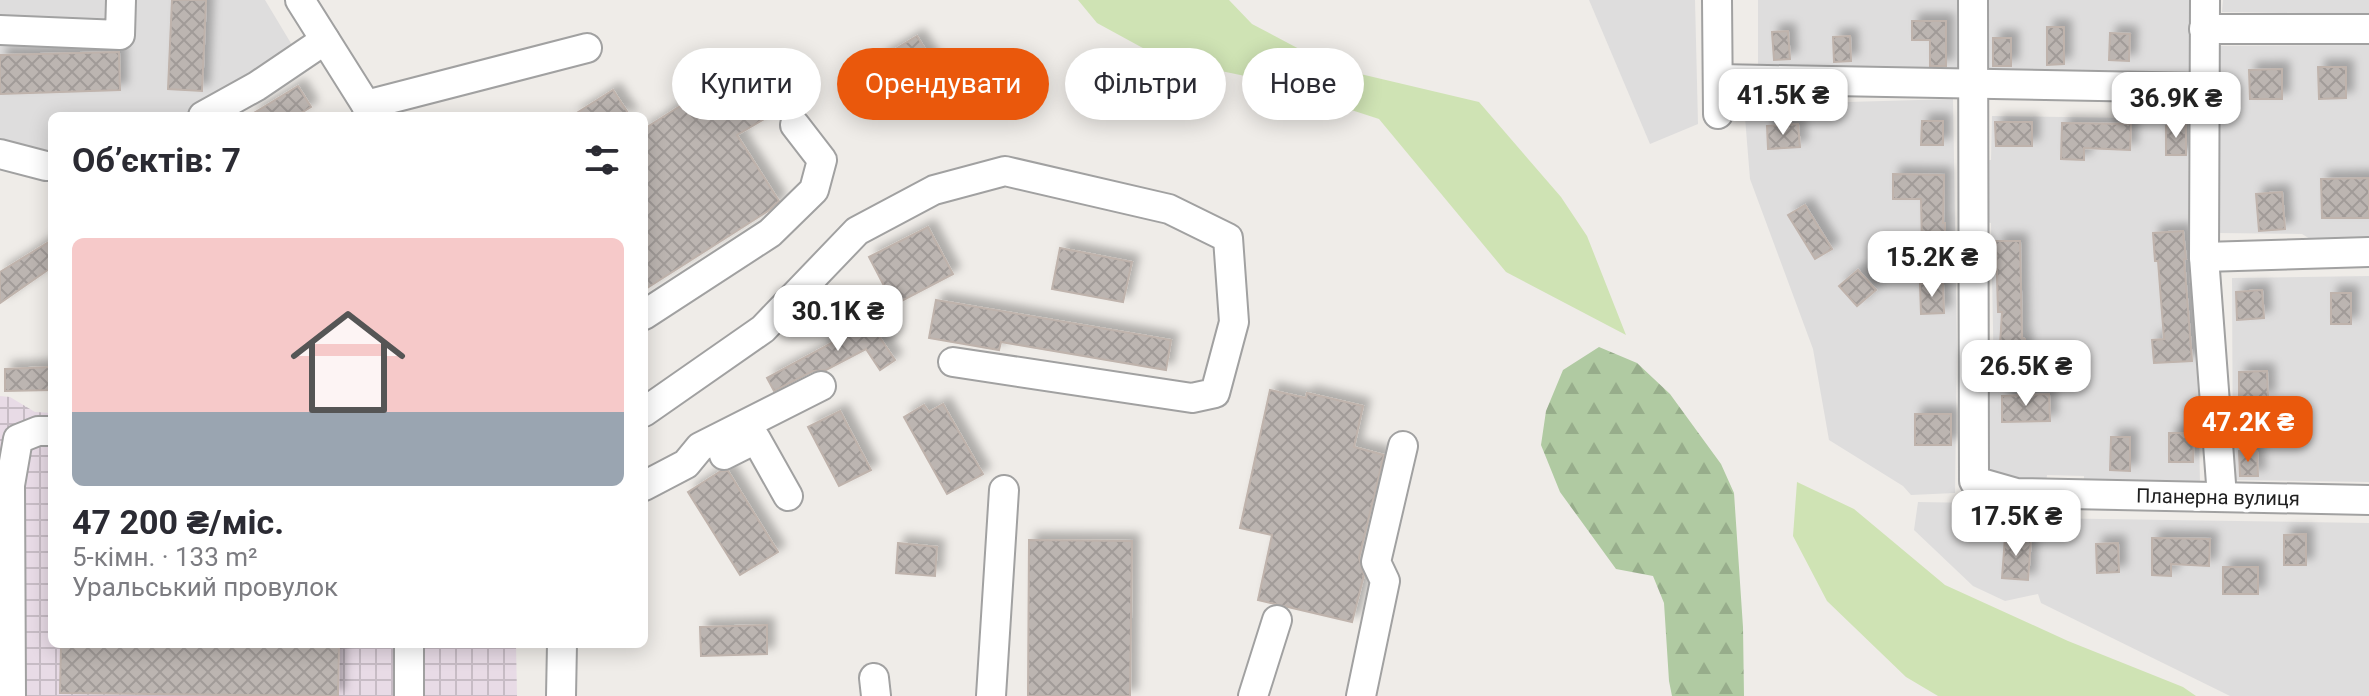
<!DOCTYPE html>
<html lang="uk">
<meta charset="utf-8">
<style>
body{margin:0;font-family:Roboto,sans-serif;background:#f2f2f3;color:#2b2b33;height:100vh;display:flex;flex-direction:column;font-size:30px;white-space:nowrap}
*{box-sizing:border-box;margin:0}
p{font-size:26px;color:#7c7c81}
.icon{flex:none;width:44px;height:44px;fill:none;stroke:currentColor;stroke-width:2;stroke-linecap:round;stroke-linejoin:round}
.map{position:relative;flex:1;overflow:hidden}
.details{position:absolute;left:48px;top:112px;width:600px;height:536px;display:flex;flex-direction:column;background:#fff;border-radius:12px;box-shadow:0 4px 20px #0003}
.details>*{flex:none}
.top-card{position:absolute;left:672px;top:48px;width:760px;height:72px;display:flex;gap:16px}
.price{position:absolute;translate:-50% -68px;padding:0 18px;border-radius:16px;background:#fff;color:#222;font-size:26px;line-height:52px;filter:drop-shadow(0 2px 4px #0008)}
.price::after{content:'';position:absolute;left:50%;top:48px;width:24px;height:18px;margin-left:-12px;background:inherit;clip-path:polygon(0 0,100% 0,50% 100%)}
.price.selected{background:#ea580c;color:#fff}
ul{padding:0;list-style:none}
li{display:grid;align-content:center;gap:16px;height:424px;padding:0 24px}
li span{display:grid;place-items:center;height:248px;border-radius:12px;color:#555}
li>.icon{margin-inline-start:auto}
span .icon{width:144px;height:144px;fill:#fffc;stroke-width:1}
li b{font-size:34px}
h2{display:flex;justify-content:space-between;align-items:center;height:96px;padding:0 24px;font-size:34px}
.chip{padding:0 28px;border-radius:36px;background:#fff;box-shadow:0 4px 20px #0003;font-size:28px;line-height:72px}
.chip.selected{background:#ea580c;color:#fff}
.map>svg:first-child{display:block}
</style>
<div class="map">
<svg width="2369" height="696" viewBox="0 0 2369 696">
<defs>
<pattern id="industrial-grid" width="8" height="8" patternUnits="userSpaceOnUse" patternTransform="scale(2)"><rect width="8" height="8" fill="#e8dbe6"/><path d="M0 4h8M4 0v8" fill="none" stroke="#c7bcc5"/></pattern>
<pattern id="forest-firs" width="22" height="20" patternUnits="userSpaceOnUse" patternTransform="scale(2)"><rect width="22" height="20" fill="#b0caa2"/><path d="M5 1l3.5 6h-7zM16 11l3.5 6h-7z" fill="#97ad8b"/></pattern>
<pattern id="building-cross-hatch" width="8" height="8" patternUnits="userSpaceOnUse" patternTransform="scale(2)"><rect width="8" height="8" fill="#bcb5b1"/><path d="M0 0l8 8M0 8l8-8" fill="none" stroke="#a19b98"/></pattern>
<filter id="shadow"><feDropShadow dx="7" dy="-7" stdDeviation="4" flood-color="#0004"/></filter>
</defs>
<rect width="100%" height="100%" fill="#efece8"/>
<!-- residential -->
<g fill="#dedddd">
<path d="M0,0h265l30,50 -114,66h-129v35l-52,-5z"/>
<path d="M1589,0h106l3,124 -48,20z"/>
<path d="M1758,0h202l1,73 -203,-6z"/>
<path d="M1989,0h201v72l-201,-2z"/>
<path d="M2223,0h146v14l-147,-2z"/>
<path d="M2369,45v195l-54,2 -13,-8 -85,-1v-187z"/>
<path d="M1953,99l4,249 -2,145 -44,2 -8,-9 -74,-46 -16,-91 -63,-170 -6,-74z"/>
<path d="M1992,116l196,3 1,164 7,1 4,201 -116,-1v-8l-37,-1 -1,10 -45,-3 -15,-16 -1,-85 9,-1 -3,-157 -8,-2 1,-61h7z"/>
<path d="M2369,276v206l-136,-2 -1,-202z"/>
<path d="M1918,502l117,2 2,14 332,5v173h-139l-189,-93 -3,-9 -33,7 -32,-15 -59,-56z"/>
</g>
<!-- industrial -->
<path fill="url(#industrial-grid)" d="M0,396l10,1 25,15 17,1v231h464l1,52h-517z"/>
<!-- grass -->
<g fill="#cfe3b4">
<path d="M1078,0h151l23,24 83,44 144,34 82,95 26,39 39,99 -120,-63 -127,-153 -129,-42 -87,-18 -66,-36z"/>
<path d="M1797,482l57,27 91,76 123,56 115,46 13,9h-258l-32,-19 -79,-76 -34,-65z"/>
</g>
<!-- forest -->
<path fill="url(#forest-firs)" d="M1599,347l38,16 33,31 51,70 13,29 9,134 1,69h-72l-3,-15 -5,-78 -11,-27 -37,-7 -56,-77 -19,-47 5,-34 17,-41z"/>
<!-- building -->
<g fill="url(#building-cross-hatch)" stroke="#bfb3ac" stroke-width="2" filter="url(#shadow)">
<path d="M172,0h34l-4,91 -34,-2z"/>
<path d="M1912,21h34v45h-16v-26h-18z"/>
<path d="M2047,27h17v37l-17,1z"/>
<path d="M1788,31l2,28 -16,1 -2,-28z"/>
<path d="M2110,33l20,1 -1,27 -20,-1z"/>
<path d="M917,36l29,47 -38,24 -29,-48z"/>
<path d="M1850,36l1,25 -17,1 -1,-25z"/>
<rect x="1993" y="38" width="18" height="28"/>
<path d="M119,52l1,38 -120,4v-39z"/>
<path d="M2318,67h28v31l-27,1z"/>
<path d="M2282,69v30h-32l-1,-29z"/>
<path d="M755,71l23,40 -41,24 42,66 -11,10 -124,79v-161l63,-40 5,7z"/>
<path d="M298,86l13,21 -15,9h-47z"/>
<path d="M613,90l17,26h-58z"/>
<path d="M1922,121h21v24h-22z"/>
<path d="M1995,122h37v24h-36z"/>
<path d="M2062,123l69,1 -1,26 -46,-2v12l-23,-1z"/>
<path d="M1798,124l2,23 -32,2 -1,-23z"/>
<path d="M2186,125v30h-20v-29z"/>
<path d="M1893,174l51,1 -1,48h2v24h-23l-1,-48h-28z"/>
<path d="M2369,178v40h-47l-1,-39z"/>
<path d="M2282,192l3,37 -26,2 -3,-37z"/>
<path d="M1805,205l27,44 -17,10 -27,-44z"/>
<path d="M928,227l25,47 -59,31 -25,-48z"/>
<path d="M2183,231l3,28h-2l8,102 -38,2 -2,-23 12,-1 -6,-78h-3l-2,-28z"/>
<path d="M52,240v27l-52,36v-31z"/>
<path d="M1996,241h24l2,97 3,1 -1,24 -25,-1 3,-50h-4z"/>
<path d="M1060,248l72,14 -9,40 -71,-13z"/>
<path d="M1858,270l18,20 -19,16 -18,-20z"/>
<path d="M1920,284h23l1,29 -23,1z"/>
<path d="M2262,290l2,28 -27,2 -1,-28z"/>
<rect x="2331" y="293" width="20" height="31"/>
<path d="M936,300l235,40 -5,30 -165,-28 -2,8 -70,-12z"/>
<path d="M861,310l34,50 -15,10 -14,-21 -40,21 -13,1 -39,20 -7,-13 87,-47 -8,-12z"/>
<path d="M52,367v23l-47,1v-22z"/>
<path d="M2267,371l1,27 -29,1v-27z"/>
<path d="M1270,390l36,8 1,-5 56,13 -9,41 30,8 -25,103 5,17 -12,47 -94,-22 14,-65 -32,-7z"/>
<path d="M2049,394l1,27 -48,1v-26z"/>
<path d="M943,404l40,70 -36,20 -43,-77 20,-12 5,7z"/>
<path d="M840,411l31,59 -32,16 -31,-59z"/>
<rect x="1915" y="414" width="36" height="31"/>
<path d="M2169,433h25l-1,29h-24z"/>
<path d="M2111,437h19v34l-20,-1z"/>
<path d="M2239,451h18l1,25h-18z"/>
<path d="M721,471h7l50,81 -38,23 -52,-83z"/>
<path d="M2306,534v31h-22v-30z"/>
<path d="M2005,537l26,2 -3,41 -26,-2z"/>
<path d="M2152,538l58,1 -1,27 -38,-2v12l-19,-1z"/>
<path d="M1029,540l103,1 -2,155h-102z"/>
<path d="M898,543l39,4 -2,29 -39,-3z"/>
<path d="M2118,543l1,29 -22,1 -1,-29z"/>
<rect x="2223" y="567" width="35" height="27"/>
<path d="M767,625v29l-66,2 -1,-29z"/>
<path d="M61,644h278l-1,52 -278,-3z"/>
</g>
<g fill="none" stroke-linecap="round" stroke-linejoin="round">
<!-- minor casing -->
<g stroke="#a1a1a1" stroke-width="32">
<g id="minor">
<path d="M300,0l73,116"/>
<path d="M1717,0l1,114"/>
<path d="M1973,0l1,481 42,12 353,7"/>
<path d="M2205,0l-1,257 18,240"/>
<path d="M2204,29h165"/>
<path d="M0,30l120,5 1,-35"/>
<path d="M1718,79l487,9"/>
<path d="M366,105l221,-57"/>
<path d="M203,116l54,-30 68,-46"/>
<path d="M0,154l46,12h6"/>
<path d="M2204,257l165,-5"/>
<path d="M644,315l126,-82 44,-43 8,-30 -27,-35"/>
<path d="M644,412l119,-83 94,-98 77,-41 71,-19 164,38 59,29 6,84 -19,71 -23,5 -239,-36"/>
<path d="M724,455l32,-16 32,57"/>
<path d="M644,486l42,-22 14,-17 121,-61"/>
<path d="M409,644v52"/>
<path d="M874,678l2,18"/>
<path d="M11,696l-1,-211 8,-46 20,-8h14"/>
<path d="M561,696l1,-52"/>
<path d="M991,696l13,-206"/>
<path d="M1253,696l24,-76"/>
<path d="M1361,696l24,-115 -9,-19 27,-116"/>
</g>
</g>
<!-- minor -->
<use href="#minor" stroke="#fff" stroke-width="28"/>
</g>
<g text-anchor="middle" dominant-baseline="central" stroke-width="7" stroke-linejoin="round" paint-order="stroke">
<!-- street labels -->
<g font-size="20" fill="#202020" stroke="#fff">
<text transform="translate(2218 497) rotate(1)">Планерна вулиця</text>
</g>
</g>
</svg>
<b class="price" style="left:1783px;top:137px">41.5K ₴</b>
<b class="price" style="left:2176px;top:140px">36.9K ₴</b>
<b class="price" style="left:1932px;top:299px">15.2K ₴</b>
<b class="price" style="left:838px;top:353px">30.1K ₴</b>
<b class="price" style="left:2026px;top:408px">26.5K ₴</b>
<b class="price selected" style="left:2248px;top:464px">47.2K ₴</b>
<b class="price" style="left:2016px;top:558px">17.5K ₴</b>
<div class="top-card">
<a class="chip">Купити</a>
<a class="chip selected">Орендувати</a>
<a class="chip">Фільтри</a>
<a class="chip">Нове</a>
</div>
<section class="details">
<h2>Об’єктів: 7<svg class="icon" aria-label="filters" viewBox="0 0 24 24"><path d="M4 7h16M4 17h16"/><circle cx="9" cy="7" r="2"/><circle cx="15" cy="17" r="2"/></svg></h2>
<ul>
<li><span style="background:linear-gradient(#f6c9c9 70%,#9aa5b1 0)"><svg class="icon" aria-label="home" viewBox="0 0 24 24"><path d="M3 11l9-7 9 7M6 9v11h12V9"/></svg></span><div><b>47 200 ₴/міс.</b><p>5-кімн. · 133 m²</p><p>Уральський провулок</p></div></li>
</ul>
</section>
</div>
